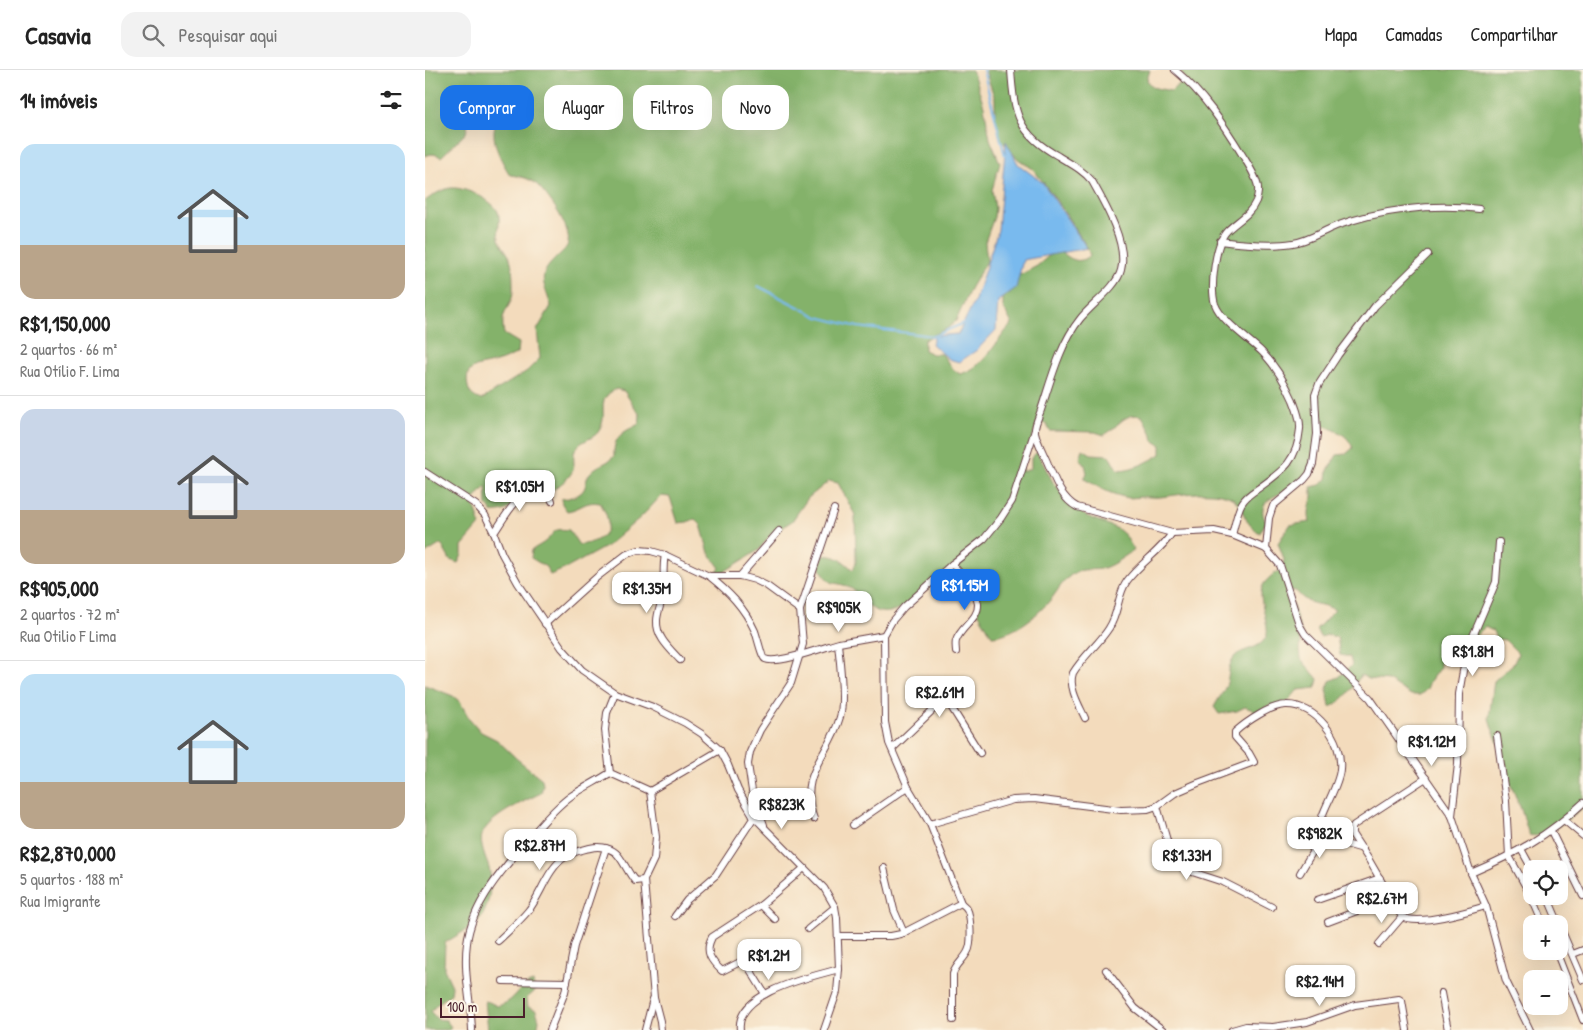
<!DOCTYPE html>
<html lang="pt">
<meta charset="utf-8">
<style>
body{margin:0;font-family:"Patrick Hand",sans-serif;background:#f2f2f2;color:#222;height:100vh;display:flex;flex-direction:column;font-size:19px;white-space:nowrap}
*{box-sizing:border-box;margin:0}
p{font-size:16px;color:#767676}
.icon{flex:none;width:28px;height:28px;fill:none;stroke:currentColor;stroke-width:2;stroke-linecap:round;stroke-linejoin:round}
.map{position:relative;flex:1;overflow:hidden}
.side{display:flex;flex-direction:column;background:#fff;width:425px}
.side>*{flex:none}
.top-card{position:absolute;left:15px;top:15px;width:475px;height:45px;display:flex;gap:10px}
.fabs{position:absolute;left:1098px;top:790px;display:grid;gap:10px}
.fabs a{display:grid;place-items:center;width:45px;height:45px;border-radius:10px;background:#fff;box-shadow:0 5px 20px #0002;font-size:25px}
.scale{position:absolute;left:15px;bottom:12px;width:85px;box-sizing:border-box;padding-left:5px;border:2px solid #4a1f2b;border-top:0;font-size:14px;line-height:18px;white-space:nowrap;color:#4a1f2b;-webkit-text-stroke:4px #fcf5e5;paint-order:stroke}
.price{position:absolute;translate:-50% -42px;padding:0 11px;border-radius:10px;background:#fff;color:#222;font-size:16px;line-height:32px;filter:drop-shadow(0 1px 2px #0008)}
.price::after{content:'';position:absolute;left:50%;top:30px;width:15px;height:11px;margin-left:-8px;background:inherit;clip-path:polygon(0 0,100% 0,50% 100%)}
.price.on{background:#1a73e8;color:#fff}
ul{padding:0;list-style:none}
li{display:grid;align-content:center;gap:10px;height:265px;padding:0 20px}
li+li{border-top:1px solid #e0e0e0}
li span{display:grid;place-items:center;height:155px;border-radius:15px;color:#555}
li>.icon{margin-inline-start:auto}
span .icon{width:90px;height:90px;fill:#fffc;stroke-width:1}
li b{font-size:21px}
h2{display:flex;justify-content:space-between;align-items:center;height:60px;padding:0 20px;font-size:21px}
.tag{padding:0 18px;border-radius:15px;background:#fff;box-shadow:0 5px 20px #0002;font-size:18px;line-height:45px}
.tag.on{background:#1a73e8;color:#fff}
header{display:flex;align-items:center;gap:30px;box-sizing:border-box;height:70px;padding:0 25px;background:#fff;border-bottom:1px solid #e0e0e0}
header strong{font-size:24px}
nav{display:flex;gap:28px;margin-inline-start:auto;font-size:18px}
.search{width:350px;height:45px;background:#f2f2f2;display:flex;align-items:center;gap:12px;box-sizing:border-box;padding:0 18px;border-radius:15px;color:#767676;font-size:19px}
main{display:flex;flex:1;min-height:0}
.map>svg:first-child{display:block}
</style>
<header>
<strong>Casavia</strong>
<div class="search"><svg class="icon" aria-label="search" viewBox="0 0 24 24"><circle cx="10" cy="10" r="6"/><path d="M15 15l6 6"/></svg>Pesquisar aqui</div>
<nav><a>Mapa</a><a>Camadas</a><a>Compartilhar</a></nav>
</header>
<main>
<section class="side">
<h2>14 imóveis<svg class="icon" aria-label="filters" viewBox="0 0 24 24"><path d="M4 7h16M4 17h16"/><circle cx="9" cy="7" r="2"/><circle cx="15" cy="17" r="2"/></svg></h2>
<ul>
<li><span style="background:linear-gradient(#bfe0f5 65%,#b9a48a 0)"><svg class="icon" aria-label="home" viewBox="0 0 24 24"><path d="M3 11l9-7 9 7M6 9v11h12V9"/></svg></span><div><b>R$1,150,000</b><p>2 quartos · 66 m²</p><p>Rua Otílio F. Lima</p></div></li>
<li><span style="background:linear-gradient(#c9d6e8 65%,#b9a48a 0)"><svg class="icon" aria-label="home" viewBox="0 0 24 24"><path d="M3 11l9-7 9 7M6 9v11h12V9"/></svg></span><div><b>R$905,000</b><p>2 quartos · 72 m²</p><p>Rua Otilio F Lima</p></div></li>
<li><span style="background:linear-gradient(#bfe0f5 70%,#b9a48a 0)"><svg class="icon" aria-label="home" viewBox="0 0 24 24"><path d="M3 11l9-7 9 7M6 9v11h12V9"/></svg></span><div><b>R$2,870,000</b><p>5 quartos · 188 m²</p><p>Rua Imigrante</p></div></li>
</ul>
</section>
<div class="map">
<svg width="1158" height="960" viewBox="0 0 1158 960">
<rect width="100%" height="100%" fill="#fcf5e5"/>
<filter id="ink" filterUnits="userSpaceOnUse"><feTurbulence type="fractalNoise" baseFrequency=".02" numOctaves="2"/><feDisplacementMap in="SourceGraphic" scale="10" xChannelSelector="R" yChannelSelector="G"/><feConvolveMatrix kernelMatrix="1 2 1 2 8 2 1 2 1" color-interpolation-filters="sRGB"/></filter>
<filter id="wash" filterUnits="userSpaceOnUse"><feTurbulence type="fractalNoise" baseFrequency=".0096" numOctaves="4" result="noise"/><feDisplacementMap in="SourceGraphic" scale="20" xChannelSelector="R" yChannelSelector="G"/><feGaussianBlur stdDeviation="1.12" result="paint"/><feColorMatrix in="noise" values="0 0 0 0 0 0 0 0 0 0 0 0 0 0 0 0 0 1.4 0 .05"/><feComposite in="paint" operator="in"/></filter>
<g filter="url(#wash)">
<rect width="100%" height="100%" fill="#f3dbbc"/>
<!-- forest -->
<g fill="#84b26b" stroke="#67684b">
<path d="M0,0h547l12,36 6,33 10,24 -8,27 3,18 -1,9 -9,25 2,19 -16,26 -15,34 -8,7 -24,12v10l8,4h10l11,15 7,5c26,-7 35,-33 52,-50l-9,-17v-9l8,-6 7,-16 19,-10 14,-12 8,-4c12,9 17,15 31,6l-3,-9 -26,-40 -17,-24 -11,-14 -15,-10 -18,-20 -5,-22v-18l-10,-29h165l-3,10 5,7 19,4 14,-12 -5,-9h403v738c-14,9 -37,32 -54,27l-8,-26 -11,-26 -8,-31 -11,-26 -2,-8 5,-37 20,-18 4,-10 -13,-13 -9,-1 -3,-8 -8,-4c-12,9 -17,23 -28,34l-14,-11 -3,8v9l-10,14 -3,8 -7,6h-9l-23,-14 -19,-2 -8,-4c-8,13 -17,26 -31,32l-3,-18 3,-8 9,-4 13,-12 -2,-8 -10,-2 -3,-18 -9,-2 -8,2 -4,-8 19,-19c-17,-9 -25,-2 -39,-19l-8,-1 13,42 -1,18 1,9 17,20 -2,9 -18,2c-11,11 -11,19 -29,15l-13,9 -3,-4 -8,-3 -8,4 -18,3 -5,-7c4,-8 10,-15 13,-24 2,-8 1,-18 7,-26 8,-9 26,-7 32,-20 2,-4 1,-11 0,-15 -6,-31 -12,-36 17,-54l1,-9 -6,-16 12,-18 20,-3c-4,-16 5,-20 1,-35l9,-2 7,-6 1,-9 9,-15 9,-1 7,-6c-6,-14 -14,-16 -28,-22l-7,6 -9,44c-8,5 -15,11 -24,15 -14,7 -29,12 -19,31l-6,11c-18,-10 -16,-28 -28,-35 -18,-10 -53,-3 -72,-1 -7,1 -13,-1 -19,0 -4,0 -8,1 -12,1 -5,-1 -13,-3 -18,-5 -10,-3 -18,-10 -27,-14l3,-6 -2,-8 -5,-7 3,-9 8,5 18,1 4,8 6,7c16,-1 29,-8 42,-16v-9l-8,-5 -2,-8 -9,-16c-19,-4 -23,11 -38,19l-9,-3 -45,-1 -4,-8h-9c-2,5 -3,11 -5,16 -6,13 -15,16 -9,33l8,-4v-10l6,-6 17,32 30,31 34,14 7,6 9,15c-9,6 -19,14 -30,18 -12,4 -20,-2 -33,7 -8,6 -13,15 -19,23 -14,17 -38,37 -60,38l-14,-24 -1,-10 -9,-15 -14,-11 -9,-1c-17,11 -47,47 -70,35 -9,-4 -14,-15 -23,-21 -21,-12 -20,4 -34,-26l5,-7c12,-2 21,5 30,14l3,-8 -1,-47 -17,-32 -9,-2 -21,17 -16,23 -22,14 -11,15 -37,23 -5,-1 3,-4 -11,-15 -8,-28 -6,-6 -8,3 -9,1 -8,-26 -9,-1 -19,20 -35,30 -40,22 -17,7 -4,-8 -15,-9 1,-8c4,-3 11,-6 15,-10 9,-9 6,-12 22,-10l10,15c28,-4 37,-18 21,-42 -15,-3 -19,6 -33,8l-5,-7 -1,-5c9,-1 21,-3 24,-12 2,-6 1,-10 6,-15 7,-8 15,-7 23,-16 -1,-20 9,-24 25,-32l1,-9 -16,-24 -8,-2c-22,11 -7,23 -16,40 -4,9 -15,10 -21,16 -9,8 -3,16 -6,25 -4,10 -18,18 -26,24l-18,-4c-11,11 -20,24 -37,22l-5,-7 -1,-19 -12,14c0,9 5,16 6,25l-18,21v9l-4,8 -8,-3 -9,-16 -16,10v-353c7,-5 18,-13 27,-13 13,-1 41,12 46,24 3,9 -1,18 1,27 2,6 7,11 10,17 4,8 4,24 4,34 0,11 -5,15 -9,25 -2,5 -1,13 0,19l15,9 -1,10c-7,3 -14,7 -22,9 -15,5 -33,2 -28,25 2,8 6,10 13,13l46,-29 13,-13 -3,-28 14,-24c-9,-28 -14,-30 8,-51 4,-4 8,-7 9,-12 4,-15 -21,-50 -33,-60 -7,-5 -16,-7 -25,-8 -8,-13 -17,-29 -16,-44 1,-9 5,-16 6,-24l-2,-1h-10l-8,5 -12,14 -2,8 -25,24c-5,-3 -11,-4 -16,-1z"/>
<path d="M0,615l28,11 7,6 9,16 12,14 16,8 20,19 25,20 1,6 -2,8c-16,8 -53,24 -59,42 -3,9 4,24 7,33 4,13 0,37 -7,48 -6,10 -27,20 -37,27l-1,26 8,17 -1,8 -15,11 -5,7 6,7 9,1 5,7 -3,3h-23z"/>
<path d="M108,912l2,9 -8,7 1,9 8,3 3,10 -2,10h-49l-3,-29 4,1 8,4c21,-5 18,-19 36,-24z"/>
</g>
<!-- water -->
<path fill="#79baee" stroke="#626c8c" d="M581,71l12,23 25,19 44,65 -64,12 -7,28 -18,13 -2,29 -19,20 -18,12 -10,-3 -17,-15 2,-8 24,-2 17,-34 23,-70z"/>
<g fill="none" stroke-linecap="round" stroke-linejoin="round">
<!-- stream -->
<g stroke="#79baee" stroke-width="2">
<path d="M558,0l22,86"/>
<path d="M333,216l60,31 40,10 76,9 30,-13"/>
</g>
</g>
</g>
<g filter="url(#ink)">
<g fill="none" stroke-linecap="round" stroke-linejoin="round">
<!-- minor casing -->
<g stroke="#633b41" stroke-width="8">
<g id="minor">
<path d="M586,0c3,44 7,64 47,86 13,8 25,14 34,25 13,23 36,63 29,89 -4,17 -30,35 -41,49 -20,25 -29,61 -39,91 -2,6 -7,16 -6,22 2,10 9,22 13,32 7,16 13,34 29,43l95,26 42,-2 18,4 34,14 14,16 19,59 6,10 65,64 82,118 19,57 15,33 20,75 24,49"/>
<path d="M750,0c28,23 49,55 68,86 5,8 11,17 14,27 2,5 1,13 -1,18 -6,14 -19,20 -29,30 -12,12 -17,57 -12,73 6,17 34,35 47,48 14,14 23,30 31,48 3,8 8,19 7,29 -3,32 -16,41 -41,59 -6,4 -13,8 -17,15 -5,8 -7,22 -10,32"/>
<path d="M795,171c23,3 50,6 73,2 15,-2 28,-11 43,-17 43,-16 97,-23 143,-17"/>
<path d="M0,402l51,33 9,10 9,18 8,21 16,29 44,65 20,22 33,23 38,14 32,16 17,11 18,16 8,15 10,25 16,27 70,71 11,19 2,11 2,51 -2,23 -13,38"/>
<path d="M69,463c13,-19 22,-39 45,-45l10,5 3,8"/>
<path d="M841,479l3,-31 4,-12 31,-26 5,-6 4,-10 4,-30 -2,-39 4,-11 19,-29 37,-49 53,-52"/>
<path d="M240,485c-3,13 0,26 -2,39 -1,9 -6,18 -6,27 -1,16 13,28 23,39"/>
<path d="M527,494c9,10 24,25 26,40 1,15 -18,23 -22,37 -1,3 0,8 0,11"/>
<path d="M284,506c20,16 35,31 46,55 2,5 7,27 10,28 12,6 60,-12 74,-16 15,-3 30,-5 45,-8"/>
<path d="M315,506l39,-45"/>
<path d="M375,540l34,-101"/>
<path d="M120,554l52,-47 30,-23 12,-4 12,1 14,4 44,21h31l15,4 12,6 33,24 3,34 -12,39 -31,47 -10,22 -2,12 4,27 12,34"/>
<path d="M190,623l-8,20 -2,17 5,43 40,18"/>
<path d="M660,648c-6,-13 -17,-31 -12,-45 10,-17 26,-29 36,-45 10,-15 8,-33 18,-47 13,-18 33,-29 45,-48"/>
<path d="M1072,666l9,65 3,55 22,40 12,28"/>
<path d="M467,679l48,-46 6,-2 2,1 32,51"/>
<path d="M1001,708l-72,47 -2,3v6l17,26 33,57c17,9 64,-5 84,-11"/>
<path d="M225,721l6,46 -2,22 -10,21 10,118 6,23 1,9"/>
<path d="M225,721l70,-41"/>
<path d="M732,736l14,48 5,9 10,7 37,12 49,25"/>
<path d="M1027,746l6,-52 1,-70 4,-23 10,-35 23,-54 3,-40"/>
<path d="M389,749c-17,-45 15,-63 26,-102 5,-16 0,-55 -2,-73"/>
<path d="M1140,751l18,15"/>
<path d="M505,754l83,-24 21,-1 87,11 27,-1 9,-3 18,-13 23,-10 56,-21 -5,-9 -14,-16v-5c11,-10 36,-27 51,-27 30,-1 57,35 54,64 -1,19 -23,47 -20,62l15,10 28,8"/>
<path d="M428,755l55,-38"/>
<path d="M1126,761l32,65"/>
<path d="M1096,779l11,20"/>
<path d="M459,798l10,42 10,23"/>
<path d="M875,803l23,-39"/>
<path d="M1046,803c44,-19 77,-37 112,-70"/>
<path d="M1122,826l36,84"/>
<path d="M892,830l63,-22"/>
<path d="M336,835l14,14"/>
<path d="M250,846l12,-16 29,-25 38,-58"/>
<path d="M903,852l63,-24"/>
<path d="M383,859l27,-22"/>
<path d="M413,866h53l10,-2 60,-31"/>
<path d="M73,871c10,-10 21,-19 30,-30 13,-16 19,-42 37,-54 7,-5 17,-7 25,-9 8,-2 19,-1 26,5 6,5 12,20 19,28l9,-1"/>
<path d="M954,874l23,-27"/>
<path d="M1131,881l27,69"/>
<path d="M1148,884l10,-4"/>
<path d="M681,900l29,38 28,22"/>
<path d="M78,911l64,1"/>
<path d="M1016,923l7,37"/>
<path d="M340,924l-21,-34 -22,11c-11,-10 -18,-19 -10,-34l49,-32 43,-37"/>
<path d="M528,950v-46c3,-10 11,-14 15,-23 4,-7 3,-35 -1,-42 -2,-3 -4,-4 -6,-6l-31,-79 -22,-37 -19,-44 -4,-21 -1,-87 8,-14 12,-14 48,-43 32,-25 17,-21 11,-17 23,-71"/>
<path d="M47,960c-1,-29 -9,-58 -5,-87 5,-41 40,-79 66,-109 11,-13 24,-28 38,-38 12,-8 26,-15 39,-23"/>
<path d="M125,960l15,-38 9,-46 32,-98"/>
<path d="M220,960l8,-31"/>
<path d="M315,960c-5,-38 71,-53 99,-61"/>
<path d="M807,960l14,-4 27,1 34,-5 48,-17 44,-6 3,2 5,29"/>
</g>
</g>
<!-- minor -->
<use href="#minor" stroke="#fff" stroke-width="6"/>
</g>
</g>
</svg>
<div class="fabs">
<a><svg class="icon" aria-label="locate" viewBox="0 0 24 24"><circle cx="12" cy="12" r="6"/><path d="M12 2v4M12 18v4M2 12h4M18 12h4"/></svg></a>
<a>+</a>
<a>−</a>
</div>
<div class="scale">100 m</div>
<b class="price" style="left:95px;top:442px">R$1.05M</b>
<b class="price on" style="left:540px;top:541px">R$1.15M</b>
<b class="price" style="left:222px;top:544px">R$1.35M</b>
<b class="price" style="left:414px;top:563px">R$905K</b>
<b class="price" style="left:1048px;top:607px">R$1.8M</b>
<b class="price" style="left:515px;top:648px">R$2.61M</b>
<b class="price" style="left:1007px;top:697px">R$1.12M</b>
<b class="price" style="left:357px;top:760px">R$823K</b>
<b class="price" style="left:895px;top:789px">R$982K</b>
<b class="price" style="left:115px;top:801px">R$2.87M</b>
<b class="price" style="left:762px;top:811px">R$1.33M</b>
<b class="price" style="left:957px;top:854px">R$2.67M</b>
<b class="price" style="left:344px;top:911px">R$1.2M</b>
<b class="price" style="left:895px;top:937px">R$2.14M</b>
<div class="top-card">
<a class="tag on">Comprar</a>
<a class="tag">Alugar</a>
<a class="tag">Filtros</a>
<a class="tag">Novo</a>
</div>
</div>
</main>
